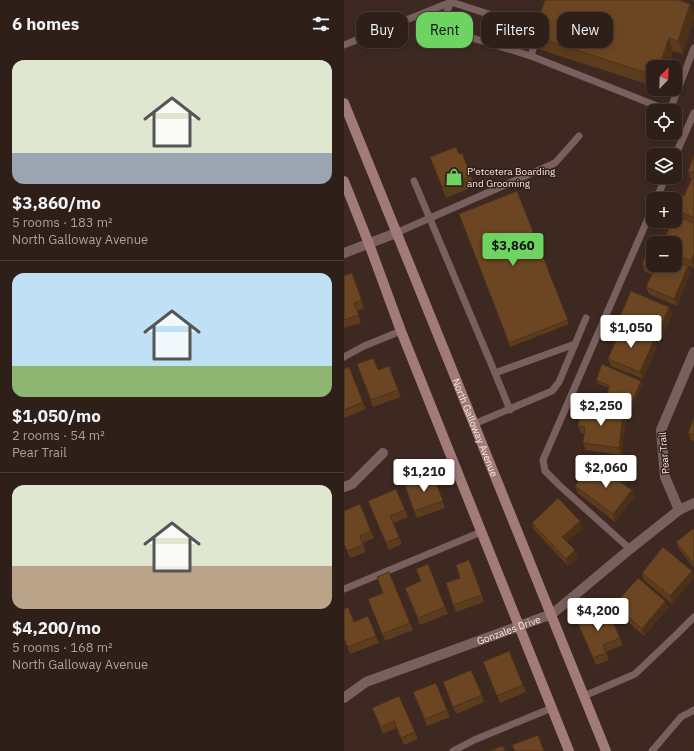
<!DOCTYPE html>
<meta charset="utf-8">
<style>
body{margin:0;font-family:"IBM Plex Sans",sans-serif;background:#3a2c26;color:#f1f3f6;height:100vh;display:flex;flex-direction:column;font-size:15px;white-space:nowrap}
*{box-sizing:border-box;margin:0}
p{font-size:13px;color:#a7a2a2}
.icon{flex:none;width:22px;height:22px;fill:none;stroke:currentColor;stroke-width:2;stroke-linecap:round;stroke-linejoin:round}
.map{position:relative;flex:1;overflow:hidden}
.panel{display:flex;flex-direction:column;background:#2e1f19;width:344px}
.panel>*{flex:none}
.hud{position:absolute;left:12px;top:12px;width:278px;height:36px;display:flex;gap:8px}
.needle{width:26px;rotate:23deg}
.buttons{position:absolute;left:302px;top:60px;display:grid;gap:8px}
.buttons a{display:grid;place-items:center;width:36px;height:36px;border-radius:8px;background:#2e1f19;box-shadow:0 2px 6px #0003,0 0 0 1px #493d38;font-size:20px}
.price{position:absolute;translate:-50% -34px;padding:0 9px;border-radius:4px;background:#fff;color:#222;font-size:13px;line-height:26px;filter:drop-shadow(0 1px 2px #0008)}
.price::after{content:'';position:absolute;left:50%;top:24px;width:12px;height:9px;margin-left:-6px;background:inherit;clip-path:polygon(0 0,100% 0,50% 100%)}
.price.selected{background:#6dd361;color:#111}
ul{padding:0;list-style:none}
li{display:grid;align-content:center;gap:8px;height:212px;padding:0 12px}
li+li{border-top:1px solid #493d38}
li span{display:grid;place-items:center;height:124px;border-radius:12px;color:#555}
li>.icon{margin-inline-start:auto}
span .icon{width:72px;height:72px;fill:#fffc;stroke-width:1}
li b{font-size:17px}
h2{display:flex;justify-content:space-between;align-items:center;height:48px;padding:0 12px;font-size:17px}
.chip{padding:0 14px;border-radius:12px;background:#2e1f19;box-shadow:0 2px 6px #0003,0 0 0 1px #493d38;font-size:14px;line-height:36px}
.chip.selected{background:#6dd361;color:#111}
main{display:flex;flex:1;min-height:0}
.map>svg:first-child{display:block}
</style>
<main>
<section class="panel">
<h2>6 homes<svg class="icon" aria-label="filters" viewBox="0 0 24 24"><path d="M4 7h16M4 17h16"/><circle cx="9" cy="7" r="2"/><circle cx="15" cy="17" r="2"/></svg></h2>
<ul>
<li><span style="background:linear-gradient(#dfe7d0 75%,#9aa5b1 0)"><svg class="icon" aria-label="home" viewBox="0 0 24 24"><path d="M3 11l9-7 9 7M6 9v11h12V9"/></svg></span><div><b>$3,860/mo</b><p>5 rooms · 183 m²</p><p>North Galloway Avenue</p></div></li>
<li><span style="background:linear-gradient(#bfe0f5 75%,#8fb573 0)"><svg class="icon" aria-label="home" viewBox="0 0 24 24"><path d="M3 11l9-7 9 7M6 9v11h12V9"/></svg></span><div><b>$1,050/mo</b><p>2 rooms · 54 m²</p><p>Pear Trail</p></div></li>
<li><span style="background:linear-gradient(#dfe7d0 65%,#b9a48a 0)"><svg class="icon" aria-label="home" viewBox="0 0 24 24"><path d="M3 11l9-7 9 7M6 9v11h12V9"/></svg></span><div><b>$4,200/mo</b><p>5 rooms · 168 m²</p><p>North Galloway Avenue</p></div></li>
</ul>
</section>
<div class="map">
<svg width="350" height="751" viewBox="0 0 350 751">
<rect width="100%" height="100%" fill="#3d2921"/>
<g fill="none" stroke-linecap="round" stroke-linejoin="round">
<!-- lane -->
<g stroke="#79605f" stroke-width="7">
<path d="M194,33l-7,23 126,50 13,4 24,-62"/>
<path d="M0,45l107,-43 -1,-2"/>
<path d="M187,56l-91,-28 11,-26 87,28"/>
<path d="M331,156l19,-43"/>
<path d="M70,181l81,192 80,-29"/>
<path d="M312,199l10,-22"/>
<path d="M52,233l159,-70 24,-27"/>
<path d="M0,357l20,-11 37,-15"/>
<path d="M151,373l15,37"/>
<path d="M130,424l78,-33 7,-9 27,-64"/>
<path d="M286,549l-71,-64 -14,-14 -2,-11 110,-253"/>
<path d="M0,589l137,-57"/>
<path d="M240,696l51,-22 42,-40 17,-17"/>
<path d="M109,751l21,-11 78,-32"/>
<path d="M308,751l29,-34 13,-7"/>
</g>
<!-- street -->
<g stroke="#79605f" stroke-width="10">
<path d="M0,253l52,-20"/>
<path d="M0,487l8,-3 31,-31"/>
<path d="M335,510l-14,-33 -4,-47 33,-78"/>
<path id="s1" d="M0,698l22,-16 186,-68 11,-9 67,-56 49,-39 15,-7"/>
</g>
<!-- secondary -->
<g stroke="#a27b79" stroke-width="10">
<path id="s2" d="M0,103c87,216 176,432 262,648"/>
<path d="M0,181l25,63 32,87 168,420"/>
</g>
</g>
<!-- wall -->
<g fill="#5d3c1d">
<path d="M339,0v54l-10,-3 -5,16h-15v19l-115,-37 -5,-13z"/>
<path d="M118,153l13,33 -29,12 -12,-31z"/>
<path d="M350,155v113l-19,-8v-61l9,-3 8,-18h-2l-2,-7z"/>
<path d="M173,191l52,133 -59,23 -51,-133z"/>
<path d="M298,265l48,8 -13,33 -28,-12 -3,-7 6,-12 -7,-3z"/>
<path d="M8,273l12,35 -7,3 4,12 -17,5v-52z"/>
<path d="M325,307l3,7 -12,29 -5,-3 2,7 -14,32 -32,-13 -3,-7 14,-33 -3,-7z"/>
<path d="M13,364l21,6 11,-4 12,31 -28,10z"/>
<path d="M0,369l19,33 3,7 -22,9z"/>
<path d="M252,380l45,1 1,4 -13,32 -5,-2 2,4 -5,36 -35,-5 -3,-7 1,-9 -3,-1 -3,-7 37,-15 -11,-4 -1,-4 6,-15 -12,-5z"/>
<path d="M350,418v23l-3,-1 -3,-7z"/>
<path d="M89,475l12,33 -28,10 -12,-32z"/>
<path d="M284,480l-4,5 10,12 -19,25 -37,-29 -3,-7 23,-4z"/>
<path d="M24,501l37,9 3,7 -15,6 9,21 -13,6z"/>
<path d="M0,511l27,20 3,7 -11,5 3,9 -16,6 -6,-14z"/>
<path d="M188,523l51,5 -16,14 8,8 2,8 -9,8 -34,-36z"/>
<path d="M350,528v40l-15,-19 -3,-7z"/>
<path d="M125,560l15,42 -28,10 -10,-29 14,-5z"/>
<path d="M72,569l29,38 3,7 -28,11 -15,-37 16,-6z"/>
<path d="M348,571l-20,33 -28,-24 -2,-7z"/>
<path d="M33,577l33,46 3,7 -28,11 -14,-34 12,-14z"/>
<path d="M321,601l3,7 -24,28 -27,-24 -3,-7z"/>
<path d="M233,621l43,17 3,7 -17,7 3,8 -13,5z"/>
<path d="M32,636l3,7 -29,11 -6,-15z"/>
<path d="M142,669l37,16 3,7 -26,11z"/>
<path d="M99,682l39,13 2,7 -28,12z"/>
<path d="M69,692l34,18 3,7 -23,9z"/>
<path d="M28,708l43,24 3,7 -14,6 -8,-17 -13,6z"/>
</g>
<!-- shaded-wall -->
<g fill="#4c3118">
<path d="M346,4l4,10v6l-11,34 -5,-13z"/>
<path d="M325,38l4,13 -5,16h-9z"/>
<path d="M350,254v14l-3,-7z"/>
<path d="M344,266l2,7 -13,33 -3,-7z"/>
<path d="M325,307l3,7 -12,29 -3,-8z"/>
<path d="M310,340l3,7 -14,32 -3,-7z"/>
<path d="M297,381l1,4 -13,32 -2,-4z"/>
<path d="M279,412l3,7 -5,36 -2,-7z"/>
<path d="M281,473l3,7 -6,8 -3,-7z"/>
<path d="M288,490l2,7 -19,25 -2,-8z"/>
<path d="M236,521l3,7 -18,16 -3,-7z"/>
<path d="M231,550l2,8 -9,8 -2,-7z"/>
<path d="M348,571l2,7 -22,26 -2,-8z"/>
<path d="M321,601l3,7 -24,28 -2,-7z"/>
</g>
<!-- building -->
<g fill="#6c4622" stroke="#4c3118">
<path d="M201,0h133l12,4 -12,37 -9,-3 -10,29h-6v8l-120,-39z"/>
<path d="M112,147l3,7 3,-1 9,23 -29,11 -12,-30z"/>
<path d="M350,155v18l-6,-2z"/>
<path d="M348,178l2,1v39l-19,-9v-10h-5l3,-7 11,4z"/>
<path d="M173,191l51,129 -59,23 -50,-129z"/>
<path d="M331,215l19,8v31l-3,7 -16,-7v-11h-12l9,-22h3z"/>
<path d="M304,249l5,2v14h22v-4l13,5 -14,33 -28,-12 8,-17 -12,-5z"/>
<path d="M8,273l10,28 -8,2 5,12 -15,5v-44z"/>
<path d="M287,291l38,16 -12,28 -38,-16z"/>
<path d="M278,326l32,14 -14,32 -32,-13z"/>
<path d="M29,358l5,12 11,-4 9,24 -27,10 -14,-36z"/>
<path d="M258,364l39,17 -14,32 -24,-10 7,-17 -14,-6z"/>
<path d="M5,367l14,35 -19,8v-41z"/>
<path d="M237,407l42,5 -4,36 -36,-5 2,-16 -7,-1z"/>
<path d="M350,418v17l-6,-2z"/>
<path d="M269,464l12,9 -6,8 13,9 -19,24 -38,-28 10,-14 13,10z"/>
<path d="M89,475l10,26 -29,10 -9,-25z"/>
<path d="M52,489l9,21 -15,6 9,21 -13,6 -18,-42z"/>
<path d="M214,498l22,23 -18,16 13,13 -9,9 -34,-36z"/>
<path d="M16,504l11,27 -11,5 3,9 -16,6 -3,-7v-33z"/>
<path d="M350,528v36l-18,-22z"/>
<path d="M319,547l29,24 -22,25 -28,-23z"/>
<path d="M125,560l13,35 -29,10 -7,-22 14,-5 -4,-13z"/>
<path d="M84,564l17,43 -27,11 -13,-30 16,-7 -5,-12z"/>
<path d="M45,572l21,51 -28,11 -14,-35 15,-6 -6,-16z"/>
<path d="M294,578l27,23 -23,28 -28,-24z"/>
<path d="M4,607l6,15 14,-6 8,20 -28,11 -4,-9v-29z"/>
<path d="M263,608l13,30 -17,7 3,8 -13,5 -16,-37z"/>
<path d="M165,651l14,34 -26,11 -14,-34z"/>
<path d="M127,670l11,25 -29,12 -10,-25z"/>
<path d="M92,683l11,27 -22,9 -12,-27z"/>
<path d="M55,696l16,36 -14,6 -7,-17 -13,6 -9,-19z"/>
<path d="M194,735l6,16h-29l-3,-6z"/>
<path d="M159,746l2,5h-16z"/>
</g>
<!-- icons -->
<defs>
<g id="shop-bare" transform="scale(1.38)"><path d="M-5-2.5h2.3a2.7 3.5 0 0 1 5.4 0H5L5.5 6h-11ZM-1.5-2.5h3a1.5 2.3 0 0 0-3 0Z" fill="#6dd361" stroke="#321f18" stroke-width="2.5" paint-order="stroke"/></g>
</defs>
<g fill-rule="evenodd">
<use href="#shop-bare" x="110" y="177"/>
</g>
<g text-anchor="middle" dominant-baseline="central" stroke-width="3" stroke-linejoin="round" paint-order="stroke">
<!-- poi labels -->
<g font-size="10" fill="#f7e9e4" stroke="#321f18" text-anchor="start">
<text x="123" y="171">P'etcetera Boarding<tspan x="123" dy="12">and Grooming</tspan></text>
</g>
<!-- street labels -->
<g font-size="10" fill="#f7e9e4" stroke="#321f18">
<text stroke="none"><textPath href="#s2" startOffset="350">North Galloway Avenue</textPath></text>
<text transform="translate(320 453) rotate(-95)">Pear Trail</text>
<text stroke="none"><textPath href="#s1" startOffset="179">Gonzales Drive</textPath></text>
</g>
</g>
</svg>
<div class="buttons">
<a><svg class="needle" viewBox="-14 -14 28 28"><path d="M0-13l5 13h-10z" fill="#e53935"/><path d="M0 13l5-13h-10z" fill="#a7a2a2"/></svg></a>
<a><svg class="icon" aria-label="locate" viewBox="0 0 24 24"><circle cx="12" cy="12" r="6"/><path d="M12 2v4M12 18v4M2 12h4M18 12h4"/></svg></a>
<a><svg class="icon" aria-label="layers" viewBox="0 0 24 24"><path d="M12 4l9 5-9 5-9-5zM3 14l9 5 9-5"/></svg></a>
<a>+</a>
<a>−</a>
</div>
<b class="price selected" style="left:169px;top:267px">$3,860</b>
<b class="price" style="left:287px;top:349px">$1,050</b>
<b class="price" style="left:257px;top:427px">$2,250</b>
<b class="price" style="left:262px;top:489px">$2,060</b>
<b class="price" style="left:80px;top:493px">$1,210</b>
<b class="price" style="left:254px;top:632px">$4,200</b>
<div class="hud">
<a class="chip">Buy</a>
<a class="chip selected">Rent</a>
<a class="chip">Filters</a>
<a class="chip">New</a>
</div>
</div>
</main>
